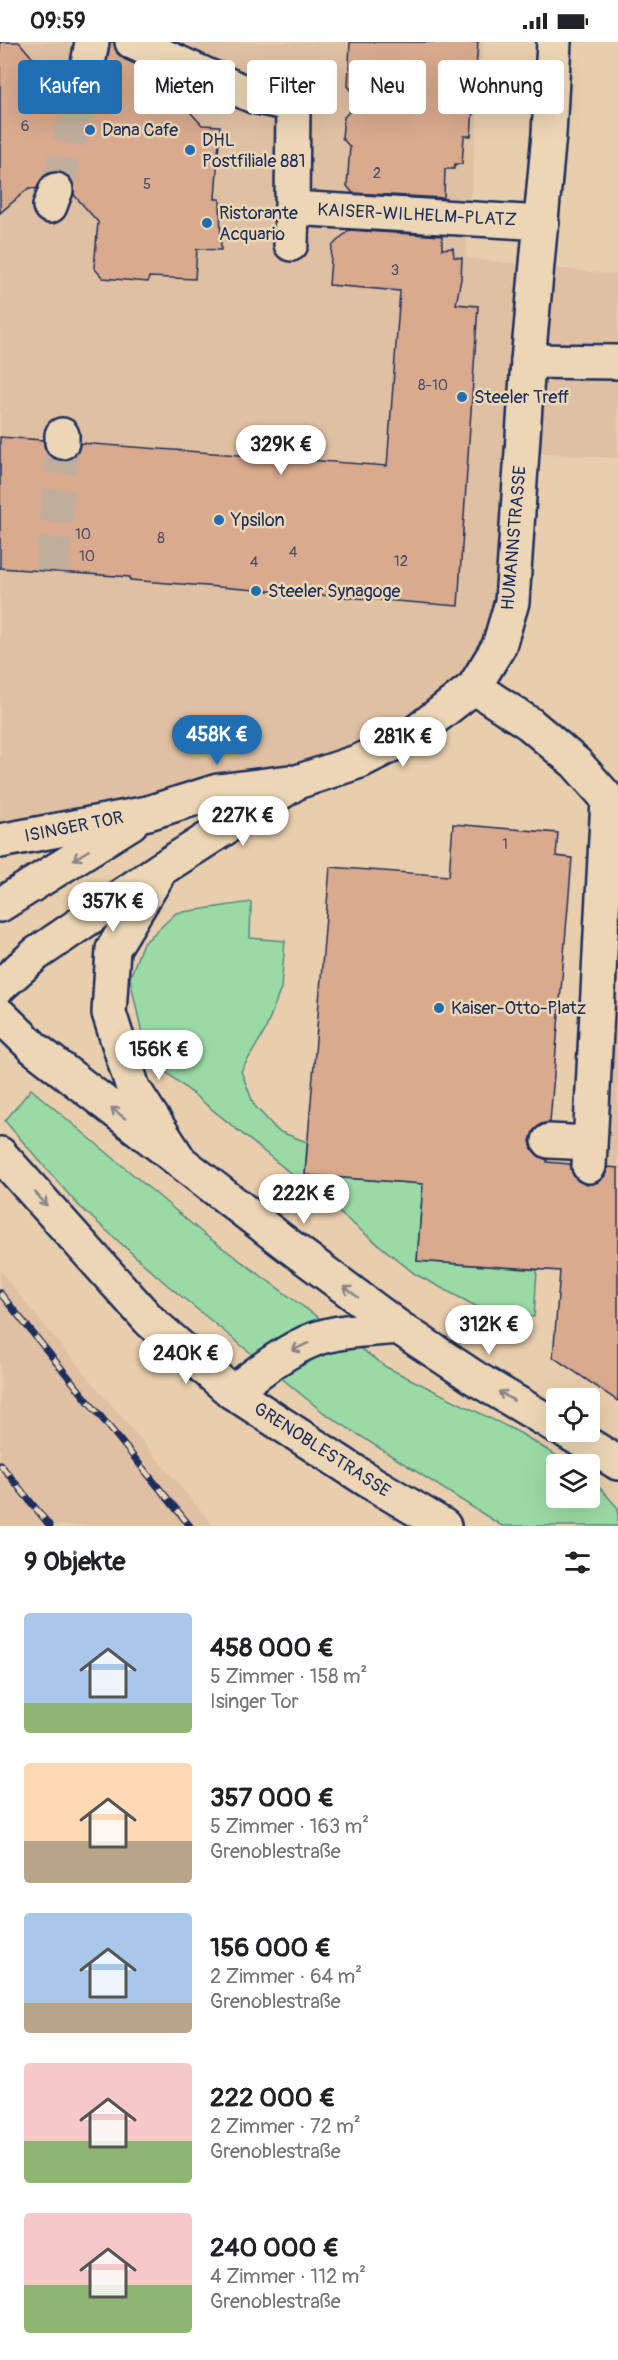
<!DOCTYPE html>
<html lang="de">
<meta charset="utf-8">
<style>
body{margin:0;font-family:Pangolin,sans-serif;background:#f2f2f2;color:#202124;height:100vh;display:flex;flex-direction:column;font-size:22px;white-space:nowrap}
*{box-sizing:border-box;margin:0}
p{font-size:20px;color:#757577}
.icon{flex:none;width:33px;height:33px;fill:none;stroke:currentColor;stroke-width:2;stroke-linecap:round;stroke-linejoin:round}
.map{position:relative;height:1484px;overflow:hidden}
.details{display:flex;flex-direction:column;background:#fff;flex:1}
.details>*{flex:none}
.hud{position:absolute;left:18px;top:18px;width:582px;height:54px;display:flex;gap:12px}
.tools{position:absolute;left:546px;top:1346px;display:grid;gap:12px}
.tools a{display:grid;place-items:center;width:54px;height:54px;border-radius:6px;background:#fff;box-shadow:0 6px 24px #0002;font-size:30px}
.price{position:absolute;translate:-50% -51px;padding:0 14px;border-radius:21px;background:#fff;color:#222;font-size:20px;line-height:39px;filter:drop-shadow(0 2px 3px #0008)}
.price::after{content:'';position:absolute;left:50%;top:36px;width:18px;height:14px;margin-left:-9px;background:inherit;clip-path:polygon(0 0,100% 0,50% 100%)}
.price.active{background:#1f6fb2;color:#fff}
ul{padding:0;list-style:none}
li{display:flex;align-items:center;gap:18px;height:150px;padding:0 24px}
li span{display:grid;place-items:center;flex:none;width:168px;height:120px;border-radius:6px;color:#555}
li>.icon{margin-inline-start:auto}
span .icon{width:72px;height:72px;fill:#fffc;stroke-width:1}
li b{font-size:26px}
h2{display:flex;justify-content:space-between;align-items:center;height:72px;padding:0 24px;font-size:26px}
.chip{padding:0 21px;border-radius:6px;background:#fff;box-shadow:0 6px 24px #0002;font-size:21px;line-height:54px}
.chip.active{background:#1f6fb2;color:#fff}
.status{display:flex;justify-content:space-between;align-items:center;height:42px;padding:0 30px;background:#fff;direction:ltr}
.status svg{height:16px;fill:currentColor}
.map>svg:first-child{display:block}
</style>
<div class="status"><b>09:59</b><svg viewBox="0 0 49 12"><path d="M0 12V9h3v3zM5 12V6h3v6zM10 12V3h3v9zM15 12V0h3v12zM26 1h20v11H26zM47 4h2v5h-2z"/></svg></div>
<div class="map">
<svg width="618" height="1484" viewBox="0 0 618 1484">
<rect width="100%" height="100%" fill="#e9cead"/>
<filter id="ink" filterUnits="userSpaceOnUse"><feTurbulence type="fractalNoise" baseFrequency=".0167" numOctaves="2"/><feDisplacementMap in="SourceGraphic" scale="12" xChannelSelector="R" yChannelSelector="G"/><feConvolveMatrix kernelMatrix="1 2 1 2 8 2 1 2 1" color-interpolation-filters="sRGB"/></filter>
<g filter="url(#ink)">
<!-- built -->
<g fill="#e0c0a3">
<path d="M0,0h483l-17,216 152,17v183l-105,-7 -12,147 -34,86 -111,71 -356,77z"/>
<path d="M618,826v409l-28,-1 21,-393z"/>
<path d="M0,1228l23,30 191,226h-214z"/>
</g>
<!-- green -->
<g fill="#9adba5" stroke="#5a8582" stroke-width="1.5">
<path d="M251,860l-1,36 35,3 -4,47 -16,43 -24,40 13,34 24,26 29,11 -2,33 118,9 -6,77 120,9 -3,47 -45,-4 -74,-39 -249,-202 -25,-43 -11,-51 12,-33 34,-32z"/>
<path d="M31,1047l174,146 181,132 134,66 50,31h-14v33h34v-18l10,9 18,20v18h-116l-178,-113 -159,-130 -88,-79 -72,-83z"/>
</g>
<!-- building -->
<g fill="#d9aa8e" stroke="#1b2f5e" stroke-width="1.5">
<path d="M0,0h19l53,62 1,-16 10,5 10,-1 8,-5 3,-9 6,-36h4l3,11 7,6 31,14 47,52 18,1 -5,73h5l1,51 -24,-1 -2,30 -46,-2 -1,5 -45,-4 -9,-10 4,-46 -24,-27v-9l-3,-7 -9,-7 -8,-1 -9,4 -9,14 -7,-1 -29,25z"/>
<path d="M350,0h128l-7,94h-7l-2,28h-7l-1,5h-9l-1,29 -91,-5 -6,-7 3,-39 -8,-9 2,-21 16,-16 -12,-15z"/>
<path d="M349,188l93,6v13l11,-1 1,9 8,1 -1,21 -5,25 22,2 -20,300 -328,-26v-3l-130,-9v-131l43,3 3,12 6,6 9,3 11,-3 6,-6 2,-9 307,23 13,-175 -71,-6 3,-39z"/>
<path d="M453,782l105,9 -2,23 16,2 -22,264 -9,2 -7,6 -4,11 2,8 6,7 9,4v2l23,2 3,11 5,6 9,4 11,-3 7,-6 3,-9 10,1v233l-65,-44 7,-86 -143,-10 6,-77 -118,-9 25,-308 119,9z"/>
</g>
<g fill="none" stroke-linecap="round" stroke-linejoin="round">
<!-- pedestrian-tunnel -->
<g stroke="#c0ae9d" stroke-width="33" stroke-dasharray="33 16" stroke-linecap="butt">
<path d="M56,148l30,-115"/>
<path d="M52,529l10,-129"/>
</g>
<!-- pedestrian casing -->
<g stroke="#1b2f5e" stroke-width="38">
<g id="pedestrian">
<path d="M132,0l121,54 40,9 -1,103 250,15"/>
<path d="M86,33l6,-33"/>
<path d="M50,164l6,-16"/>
<path d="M291,202l1,-36"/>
<path d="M528,319l90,1"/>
<path d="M62,400v-7"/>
</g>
</g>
<!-- minor casing -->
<g stroke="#1b2f5e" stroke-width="38">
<g id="minor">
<path d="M474,645l56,37 46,39 32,36 -19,367"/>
<path d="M0,799l148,-28 70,-22 71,-9"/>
<path d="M156,836l-43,71 -4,64 24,75 45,70"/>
<path d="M0,863l131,-82"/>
<path d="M0,944l36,-32 125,-85 136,-87 63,-21 55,-28 59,-46 25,-41 13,-44 16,-241 21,-227 5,-92"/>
<path d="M549,1099l40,2"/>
</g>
</g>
<!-- secondary casing -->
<g stroke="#1b2f5e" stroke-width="38">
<g id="secondary">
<path d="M0,973l34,33 250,194 114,85 77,51 81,48"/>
<path d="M0,1112l150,167 82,71 140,91 72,43"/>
<path d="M232,1350c26,-19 52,-41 83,-53 26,-9 55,-9 83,-12"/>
<path d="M566,1389l52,32"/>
</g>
</g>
<!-- pedestrian -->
<use href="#pedestrian" stroke="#ecd6b5" stroke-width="33"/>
<!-- minor -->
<use href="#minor" stroke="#ecd6b5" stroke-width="33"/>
<!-- secondary -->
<use href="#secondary" stroke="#ecd6b5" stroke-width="33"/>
<!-- rail casing -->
<g stroke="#1b2f5e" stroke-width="7">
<g id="rail">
<path d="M0,1251l190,233"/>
<path d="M0,1422l50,62"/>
</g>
</g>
<!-- rail -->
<use href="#rail" stroke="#ecd6b5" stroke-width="4.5" stroke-dasharray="14" stroke-linecap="butt"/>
</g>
<!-- one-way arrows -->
<defs><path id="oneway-shaft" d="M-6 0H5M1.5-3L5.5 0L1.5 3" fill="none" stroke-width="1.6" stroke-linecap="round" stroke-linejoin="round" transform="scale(1.5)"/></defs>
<g stroke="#84828a">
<use href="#oneway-shaft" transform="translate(81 813) rotate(148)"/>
<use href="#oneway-shaft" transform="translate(118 1071) rotate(-142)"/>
<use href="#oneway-shaft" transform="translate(41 1157) rotate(48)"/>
<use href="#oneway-shaft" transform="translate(351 1250) rotate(-143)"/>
<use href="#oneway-shaft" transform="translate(300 1305) rotate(154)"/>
<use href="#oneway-shaft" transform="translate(506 1354) rotate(-149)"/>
</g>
</g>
<!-- markers -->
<g fill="#1f6fb2" stroke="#ecd6b5" stroke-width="2">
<circle cx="90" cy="88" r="6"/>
<circle cx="190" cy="108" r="6"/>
<circle cx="207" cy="181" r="6"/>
<circle cx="462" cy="355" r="6"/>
<circle cx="219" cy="478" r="6"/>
<circle cx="256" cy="549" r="6"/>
<circle cx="439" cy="966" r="6"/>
</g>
<g text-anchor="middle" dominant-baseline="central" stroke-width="5" stroke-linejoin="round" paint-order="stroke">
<!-- number labels -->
<g font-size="15" fill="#4a4e6a">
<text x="25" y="84">6</text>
<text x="377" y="131">2</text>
<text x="147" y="142">5</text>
<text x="395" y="228">3</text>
<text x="433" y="343">8-10</text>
<text x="83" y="492">10</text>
<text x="161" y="496">8</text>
<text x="293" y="510">4</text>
<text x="87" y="514">10</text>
<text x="401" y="519">12</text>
<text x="254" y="520">4</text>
<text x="505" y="802">1</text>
</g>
<!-- poi labels -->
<g font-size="18" fill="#1b2f5e" stroke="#ecd6b5" text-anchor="start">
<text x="102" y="88">Dana Cafe</text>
<text x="202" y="98">DHL<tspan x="202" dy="21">Postfiliale 881</tspan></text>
<text x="219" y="171">Ristorante<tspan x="219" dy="21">Acquario</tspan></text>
<text x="474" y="355">Steeler Treff</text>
<text x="231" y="478">Ypsilon</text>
<text x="268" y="549">Steeler Synagoge</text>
<text x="451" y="966">Kaiser-Otto-Platz</text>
</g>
<!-- street labels -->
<g font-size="18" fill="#1b2f5e" stroke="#ecd6b5">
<text transform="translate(417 173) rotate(3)">KAISER-WILHELM-PLATZ</text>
<text transform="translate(514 496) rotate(-85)">HUMANNSTRASSE</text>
<text transform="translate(74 785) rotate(-11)">ISINGER TOR</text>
<text transform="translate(322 1408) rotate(33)">GRENOBLESTRASSE</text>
</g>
</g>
</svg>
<div class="tools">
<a><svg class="icon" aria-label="locate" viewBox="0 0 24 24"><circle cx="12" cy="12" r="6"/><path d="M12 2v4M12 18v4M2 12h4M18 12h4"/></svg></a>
<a><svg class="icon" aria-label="layers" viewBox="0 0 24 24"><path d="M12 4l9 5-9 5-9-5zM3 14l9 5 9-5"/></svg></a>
</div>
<b class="price" style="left:281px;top:434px">329K €</b>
<b class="price active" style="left:217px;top:724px">458K €</b>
<b class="price" style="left:403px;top:726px">281K €</b>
<b class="price" style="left:243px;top:805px">227K €</b>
<b class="price" style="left:113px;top:891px">357K €</b>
<b class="price" style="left:159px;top:1039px">156K €</b>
<b class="price" style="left:304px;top:1183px">222K €</b>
<b class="price" style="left:489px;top:1314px">312K €</b>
<b class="price" style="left:186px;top:1343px">240K €</b>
<div class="hud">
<a class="chip active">Kaufen</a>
<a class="chip">Mieten</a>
<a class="chip">Filter</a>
<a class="chip">Neu</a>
<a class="chip">Wohnung</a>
</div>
</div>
<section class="details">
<h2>9 Objekte<svg class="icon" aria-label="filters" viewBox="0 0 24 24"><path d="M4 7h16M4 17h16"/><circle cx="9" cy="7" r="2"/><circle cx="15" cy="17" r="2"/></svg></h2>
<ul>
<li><span style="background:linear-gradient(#a9c7e8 75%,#8fb573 0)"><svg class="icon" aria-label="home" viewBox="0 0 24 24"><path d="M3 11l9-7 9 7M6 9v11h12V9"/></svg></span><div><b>458 000 €</b><p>5 Zimmer · 158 m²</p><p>Isinger Tor</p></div></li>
<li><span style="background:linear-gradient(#ffd9b3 65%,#b9a48a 0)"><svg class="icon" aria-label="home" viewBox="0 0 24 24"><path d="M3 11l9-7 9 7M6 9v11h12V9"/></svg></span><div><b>357 000 €</b><p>5 Zimmer · 163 m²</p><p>Grenoblestraße</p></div></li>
<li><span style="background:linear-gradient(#a9c7e8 75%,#b9a48a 0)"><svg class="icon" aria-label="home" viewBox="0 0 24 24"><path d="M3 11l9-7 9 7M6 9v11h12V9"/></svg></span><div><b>156 000 €</b><p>2 Zimmer · 64 m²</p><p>Grenoblestraße</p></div></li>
<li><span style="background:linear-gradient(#f6c9c9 65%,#8fb573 0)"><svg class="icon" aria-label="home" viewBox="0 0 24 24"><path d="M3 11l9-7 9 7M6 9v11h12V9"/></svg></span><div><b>222 000 €</b><p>2 Zimmer · 72 m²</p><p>Grenoblestraße</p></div></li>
<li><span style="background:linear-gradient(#f6c9c9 60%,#8fb573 0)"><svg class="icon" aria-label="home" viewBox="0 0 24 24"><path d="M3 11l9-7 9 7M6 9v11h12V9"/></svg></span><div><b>240 000 €</b><p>4 Zimmer · 112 m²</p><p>Grenoblestraße</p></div></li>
</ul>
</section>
